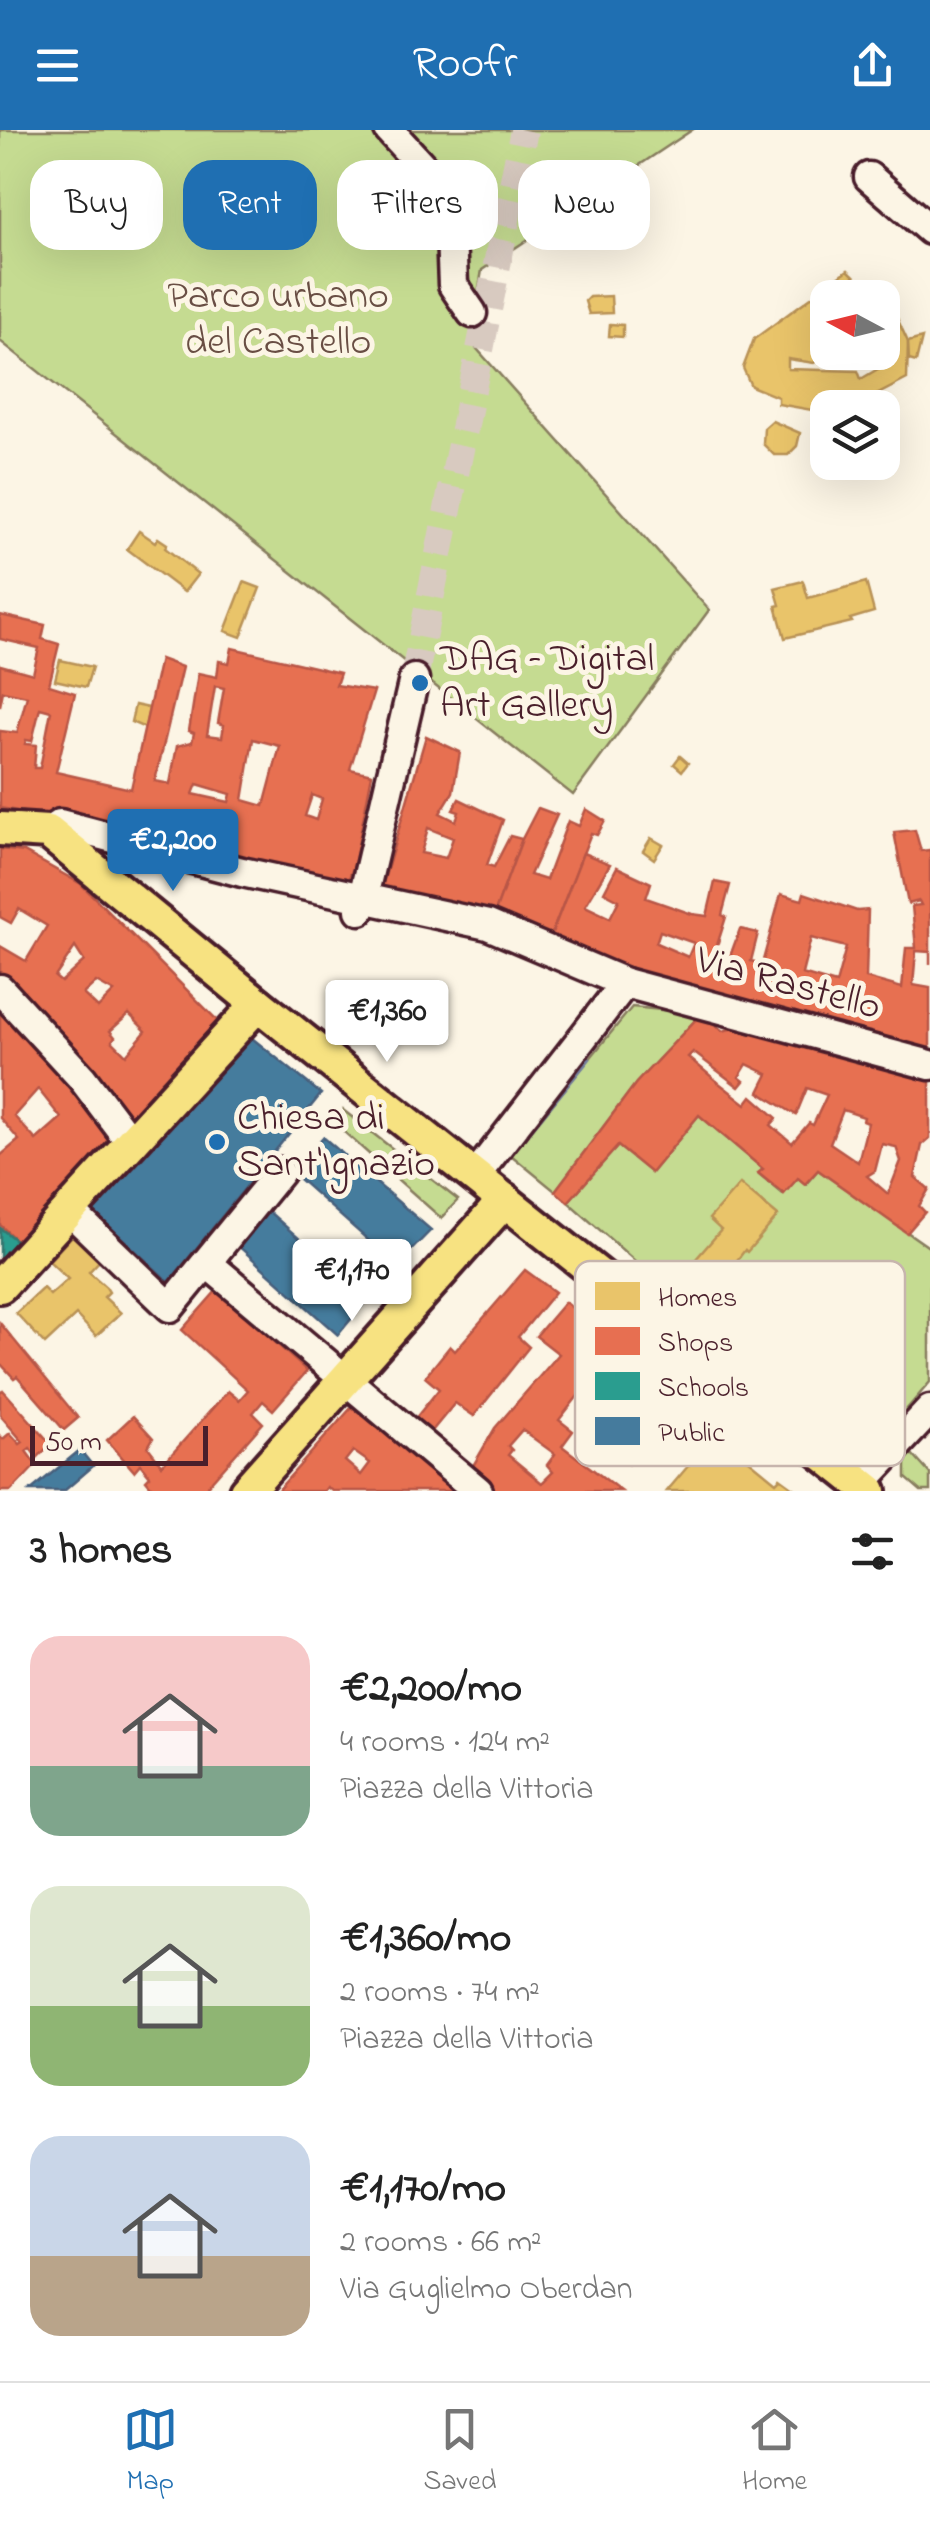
<!DOCTYPE html>
<meta charset="utf-8">
<style>
body{margin:0;font-family:"Indie Flower",sans-serif;background:#f6f6f6;color:#222;height:100vh;display:flex;flex-direction:column;font-size:38px;white-space:nowrap}
*{box-sizing:border-box;margin:0}
p{font-size:32px;color:#767676}
.icon{flex:none;width:55px;height:55px;fill:none;stroke:currentColor;stroke-width:2;stroke-linecap:round;stroke-linejoin:round}
.map{position:relative;height:1361px;overflow:hidden}
.panel{display:flex;flex-direction:column;background:#fff;flex:1}
.panel>*{flex:none}
.hud{position:absolute;left:30px;top:30px;width:870px;height:90px;display:flex;gap:20px}
.needle{width:65px;rotate:277deg}
.controls{position:absolute;left:810px;top:150px;display:grid;gap:20px}
.controls a{display:grid;place-items:center;width:90px;height:90px;border-radius:20px;background:#fff;box-shadow:0 10px 40px #0002;font-size:50px}
.scale{position:absolute;left:30px;bottom:25px;width:178px;box-sizing:border-box;padding-left:10px;border:5px solid #4a1f2b;border-top:0;font-size:28px;line-height:35px;white-space:nowrap;color:#4a1f2b;-webkit-text-stroke:8px #fcf5e5;paint-order:stroke}
.price{position:absolute;translate:-50% -85px;padding:0 22px;border-radius:10px;background:#fff;color:#222;font-size:32px;line-height:65px;filter:drop-shadow(0 2px 5px #0008)}
.price::after{content:'';position:absolute;left:50%;top:60px;width:30px;height:22px;margin-left:-15px;background:inherit;clip-path:polygon(0 0,100% 0,50% 100%)}
.price.current{background:#1f6fb2;color:#fff}
ul{padding:0;list-style:none}
li{display:flex;align-items:center;gap:30px;height:250px;padding:0 30px}
li span{display:grid;place-items:center;flex:none;width:280px;height:200px;border-radius:30px;color:#555}
li>.icon{margin-inline-start:auto}
span .icon{width:120px;height:120px;fill:#fffc;stroke-width:1}
li b{font-size:42px}
h2{display:flex;justify-content:space-between;align-items:center;height:120px;padding:0 30px;font-size:42px}
.chip{padding:0 35px;border-radius:30px;background:#fff;box-shadow:0 10px 40px #0002;font-size:35px;line-height:90px}
.chip.current{background:#1f6fb2;color:#fff}
header{display:flex;justify-content:space-between;align-items:center;height:130px;padding:0 30px;background:#1f6fb2;color:#fff;font-size:45px;font-weight:600}
.menu{display:flex;justify-content:space-around;align-items:center;height:140px;border-top:2px solid #e0e0e0;background:#fff;font-size:28px;color:#767676}
.menu a{display:grid;justify-items:center;gap:5px}
.menu .current{color:#1f6fb2}
.map>svg:first-child{display:block}
</style>
<header><svg class="icon" aria-label="menu" viewBox="0 0 24 24"><path d="M4 6h16M4 12h16M4 18h16"/></svg>Roofr<svg class="icon" aria-label="share" viewBox="0 0 24 24"><path d="M12 15V3M7 8l5-5 5 5M5 13v7h14v-7"/></svg></header>
<div class="map">
<svg width="930" height="1361" viewBox="0 0 930 1361">
<rect width="100%" height="100%" fill="#fcf5e5"/>
<filter id="ink" filterUnits="userSpaceOnUse"><feTurbulence type="fractalNoise" baseFrequency=".01" numOctaves="2"/><feDisplacementMap in="SourceGraphic" scale="20" xChannelSelector="R" yChannelSelector="G"/><feConvolveMatrix kernelMatrix="1 2 1 2 8 2 1 2 1" color-interpolation-filters="sRGB"/></filter>
<g filter="url(#ink)">
<!-- green -->
<g fill="#c5db91" stroke="#887d5e" stroke-width="2.5">
<path d="M0,0h692l-210,140 -12,71 239,269 -136,185 -573,-454z"/>
<path d="M632,877l69,7 -65,69 -81,108 -44,-36z"/>
<path d="M343,980l115,90 -17,18 -107,-95z"/>
<path d="M699,985l64,54 -4,5 24,20 15,-16 8,6 12,-14 112,78v134l-68,79 -294,-259 50,-56 33,27z"/>
<path d="M912,1324l18,20v17h-9l-15,-13v-18z"/>
</g>
<!-- water -->
<path fill="#91c1ec" stroke="#75809f" stroke-width="2.5" d="M583,923l7,6 -79,96 -7,-6z"/>
<!-- homes -->
<g fill="#e9c46a" stroke="#b99257" stroke-width="2.5">
<path d="M848,140l29,28h-49v54l-14,11 -26,-4v10l70,2 3,8 25,-15 -8,-12h4v-49l14,13 12,26 -1,37 -40,21 4,6 -59,4 -34,-6v-7l-27,-11 -8,-18 11,-29z"/>
<path d="M611,166l1,17 -23,1 -4,-13 4,-4z"/>
<path d="M610,194l13,1v12l-14,-1z"/>
<path d="M922,208l-6,24 -7,-2 -1,-18z"/>
<path d="M772,291l28,12 -3,13 -9,9h-14l-11,-11 1,-16z"/>
<path d="M139,401l16,11 3,-4 9,6 -2,4 33,26 -14,18 -57,-43z"/>
<path d="M803,451l5,17 58,-16 8,30 -24,7 2,3 -67,16 -9,-32 4,-1 -5,-17z"/>
<path d="M244,452l16,6 -19,49 -16,-6z"/>
<path d="M60,530l32,7 -6,20 -31,-7z"/>
<path d="M135,575l14,3 -4,20 -14,-6z"/>
<path d="M680,626l8,7 -6,8 -8,-7z"/>
<path d="M651,708l12,7 -9,14 -11,-8z"/>
<path d="M740,1054l38,32 -31,36 -2,-2 -24,31 -25,-22 25,-29 -12,-11z"/>
<path d="M74,1104l27,25 -12,13 17,15 3,5 -5,5 17,16 -25,23 -20,-21 -31,29 -29,-31 27,-25 7,7 18,-16 -19,-18z"/>
<path d="M715,1293l27,23 -4,5 38,31 4,-4 18,13h-131l22,-26 -6,-5z"/>
</g>
<!-- shops -->
<g fill="#e76f51" stroke="#b85746" stroke-width="2.5" fill-rule="evenodd">
<path d="M0,485l45,10 -3,14 17,5 -10,41 26,8 -19,79 75,17 29,-130 22,8 -27,114 15,3 7,-38 15,-4 2,-9 -5,-2 9,-58 19,4 2,-16 10,2 3,-15 108,25 -4,12 38,6 -24,78 22,5 -18,92 -10,23 -298,-73 -46,-8v-77l17,2 10,-37 -24,-5 -3,15v-41l33,9 6,-26 -39,-9zM215,556l9,2 -6,35 6,2 -2,12 -15,-2zM40,578l11,3 -11,57h-6l2,-23 -11,-1 1,-4 6,1zM253,609l27,7 -16,60 -21,-6zM197,654l34,10 -2,8 -36,-8zM312,665l10,4 -6,21 -11,-4z"/>
<path d="M426,606l34,16 -7,40 -13,21 16,8 3,-9 -6,-2 6,-11 44,21 -16,45 7,2 16,-31 12,3 -27,73 -116,-15zM428,698l25,10 -7,20 -25,-5z"/>
<path d="M538,678l19,7 -27,60 16,5 22,-59 11,5 7,-17 19,12 -8,14 -6,-2 -41,105 -55,-26 27,-73z"/>
<path d="M915,700l6,21 9,-1v114v-12l-14,-1 -3,34 17,3v68l-316,-86 -64,-32 33,-85 27,11 -25,42 25,12 9,-18 -15,-8 13,-25 34,16 -5,15 46,16 15,2 8,-34 15,3 -8,30 4,2 -12,38 15,4 11,-30 18,4 -7,28 11,3 19,-70 21,6 2,-7 53,18 11,-1 -2,68 36,10 4,-40h10l-4,-42 9,-1 -2,-4 -11,3 -14,-72zM660,801l34,12 -6,14 -32,-14zM811,808l35,9 -10,37 -34,-10z"/>
<path d="M0,719l24,3 57,32 144,144 -88,95 -137,-141v-36l26,15 21,-35 -28,-17 -8,14 -11,-6zM75,817l9,14 -23,21 -6,-5zM96,852l18,10 -16,16 -15,-14zM129,884l17,17 -20,24 -14,-14 3,-4 -5,-6z"/>
<path d="M0,871l110,129 -4,5 7,5 -95,102 -18,-17v-69l19,-16 -19,-22zM38,959l23,29 -25,22 -22,-24z"/>
<path d="M701,884l22,17 22,-6 185,51v62l-8,7 -7,32 14,12 -10,17 6,6 -18,21 -89,-63 -13,14 -7,-6 -14,16 -26,-21 5,-4 -64,-54 -48,58 -33,-27 -50,56 -13,-11 81,-108zM693,922l46,35 5,-6 -5,-4 8,-13 21,10 -9,18 37,23 11,-27 20,7 -14,30 -4,-2 -17,20 -21,-18 6,-7 -25,-22 -6,8 -27,-21 -31,-26zM843,980l21,7 -1,4 5,2 -10,39 -28,-19zM882,1014l14,3 5,14 -13,33 -21,-18 8,-5z"/>
<path d="M525,1140l30,22 -37,45 11,10 -55,69 -19,-13 -28,34 -17,-12 29,-36 -14,-12 25,-31 5,5z"/>
<path d="M217,1160l90,81 -34,39 -10,-9 -10,12 10,10 -60,68h-48l-9,-11 4,-4 -10,-12 -6,7 -27,-31 26,-24 20,22 -5,9 14,18 66,-74 11,9 9,-10 -66,-60z"/>
<path d="M565,1172l135,109 -12,14 -9,-6 -51,45 -33,-26 24,-40 -26,-21 -34,43 14,11 -11,15 59,45h-127l-24,-20 25,-43 64,-74 -23,-18zM522,1300l33,24 -8,11 6,7 -11,11 -34,-28 4,-5 -4,-4z"/>
<path d="M0,1193l78,95 -14,12 -47,-54 -3,2 -14,-15z"/>
<path d="M3,1260l48,54 -14,14 -7,-10 -4,3 10,14 -25,26h-11v-55l3,3 7,-6 10,11 3,-2 -23,-27v-23z"/>
<path d="M352,1277l106,84h-126l-5,-4 -3,4h-47zM353,1321l17,12 -9,12 -16,-14z"/>
</g>
<!-- schools -->
<path fill="#2a9d8f" stroke="#347771" stroke-width="2.5" d="M0,1098l18,14 -18,20z"/>
<!-- public -->
<g fill="#457b9d" stroke="#465f7b" stroke-width="2.5">
<path d="M247,904l74,60 -152,188 -77,-72z"/>
<path d="M323,1007l108,93 -43,44 -50,61 -102,-91 31,-34 80,71 29,-34 -85,-75z"/>
<path d="M80,1320l13,16 -29,25h-34z"/>
</g>
<g fill="none" stroke-linecap="round" stroke-linejoin="round">
<!-- minor-tunnel -->
<path stroke="#d8cac0" stroke-width="28" stroke-dasharray="28 14" stroke-linecap="butt" d="M414,549l110,-549"/>
<!-- minor casing -->
<g stroke="#4a1f2b" stroke-width="35">
<g id="minor">
<path d="M389,0l44,48 18,56 2,51 19,28"/>
<path d="M869,47l61,53"/>
<path d="M48,702l12,-8 182,48 246,53 137,58 305,82"/>
<path d="M360,780l54,-231"/>
<path d="M0,859l82,89 49,65"/>
<path d="M476,1045l149,-192"/>
<path d="M69,1080l101,97 110,-135"/>
<path d="M207,1133l271,228"/>
<path d="M861,1354l69,-74"/>
</g>
</g>
<!-- major casing -->
<g stroke="#4a1f2b" stroke-width="40">
<g id="major">
<path d="M0,699l48,3 210,172 612,487"/>
<path d="M0,1156l258,-282"/>
<path d="M246,1361l259,-291"/>
</g>
</g>
<!-- minor -->
<use href="#minor" stroke="#fcf5e5" stroke-width="28"/>
<!-- major -->
<use href="#major" stroke="#f7e281" stroke-width="32"/>
</g>
</g>
<!-- markers -->
<g fill="#1f6fb2" stroke="#fcf5e5" stroke-width="4">
<circle cx="420" cy="553" r="10"/>
<circle cx="217" cy="1012" r="10"/>
</g>
<g text-anchor="middle" dominant-baseline="central" stroke-width="10" stroke-linejoin="round" paint-order="stroke">
<!-- park labels -->
<g font-size="40" fill="#694e44" stroke="#fcf5e5">
<text x="278" y="167">Parco urbano<tspan x="278" dy="46">del Castello</tspan></text>
</g>
<!-- poi labels -->
<g font-size="40" fill="#4a1f2b" stroke="#fcf5e5" text-anchor="start">
<text x="440" y="530">DAG – Digital<tspan x="440" dy="46">Art Gallery</tspan></text>
<text x="237" y="989">Chiesa di<tspan x="237" dy="46">Sant'Ignazio</tspan></text>
</g>
<!-- street labels -->
<g font-size="40" fill="#4a1f2b" stroke="#fcf5e5">
<text transform="translate(788 855) rotate(15)">Via Rastello</text>
</g>
</g>
<!-- legend -->
<rect x="575" y="1131" width="330" height="205" rx="15" fill="#fcf5e5" stroke="#c7b5ad" stroke-width="2.5"/>
<rect x="595" y="1152" width="45" height="28" fill="#e9c46a"/>
<rect x="595" y="1197" width="45" height="28" fill="#e76f51"/>
<rect x="595" y="1242" width="45" height="28" fill="#2a9d8f"/>
<rect x="595" y="1287" width="45" height="28" fill="#457b9d"/>
<g font-size="28" fill="#4a1f2b">
<text x="658" y="1176">Homes</text>
<text x="658" y="1221">Shops</text>
<text x="658" y="1266">Schools</text>
<text x="658" y="1311">Public</text>
</g>
</svg>
<div class="controls">
<a><svg class="needle" viewBox="-14 -14 28 28"><path d="M0-13l5 13h-10z" fill="#e53935"/><path d="M0 13l5-13h-10z" fill="#767676"/></svg></a>
<a><svg class="icon" aria-label="layers" viewBox="0 0 24 24"><path d="M12 4l9 5-9 5-9-5zM3 14l9 5 9-5"/></svg></a>
</div>
<div class="scale">50 m</div>
<b class="price current" style="left:173px;top:764px">€2,200</b>
<b class="price" style="left:387px;top:935px">€1,360</b>
<b class="price" style="left:352px;top:1194px">€1,170</b>
<div class="hud">
<a class="chip">Buy</a>
<a class="chip current">Rent</a>
<a class="chip">Filters</a>
<a class="chip">New</a>
</div>
</div>
<section class="panel">
<h2>3 homes<svg class="icon" aria-label="filters" viewBox="0 0 24 24"><path d="M4 7h16M4 17h16"/><circle cx="9" cy="7" r="2"/><circle cx="15" cy="17" r="2"/></svg></h2>
<ul>
<li><span style="background:linear-gradient(#f6c9c9 65%,#7fa58c 0)"><svg class="icon" aria-label="home" viewBox="0 0 24 24"><path d="M3 11l9-7 9 7M6 9v11h12V9"/></svg></span><div><b>€2,200/mo</b><p>4 rooms · 124 m²</p><p>Piazza della Vittoria</p></div></li>
<li><span style="background:linear-gradient(#dfe7d0 60%,#8fb573 0)"><svg class="icon" aria-label="home" viewBox="0 0 24 24"><path d="M3 11l9-7 9 7M6 9v11h12V9"/></svg></span><div><b>€1,360/mo</b><p>2 rooms · 74 m²</p><p>Piazza della Vittoria</p></div></li>
<li><span style="background:linear-gradient(#c9d6e8 60%,#b9a48a 0)"><svg class="icon" aria-label="home" viewBox="0 0 24 24"><path d="M3 11l9-7 9 7M6 9v11h12V9"/></svg></span><div><b>€1,170/mo</b><p>2 rooms · 66 m²</p><p>Via Guglielmo Oberdan</p></div></li>
</ul>
</section>
<nav class="menu">
<a class="current"><svg class="icon" aria-label="map" viewBox="0 0 24 24"><path d="M3 6l6-2 6 2 6-2v14l-6 2-6-2-6 2zM9 4v14M15 6v14"/></svg>Map</a>
<a><svg class="icon" aria-label="saved" viewBox="0 0 24 24"><path d="M7 4h10v16l-5-4-5 4z"/></svg>Saved</a>
<a><svg class="icon" aria-label="home" viewBox="0 0 24 24"><path d="M3 11l9-7 9 7M6 9v11h12V9"/></svg>Home</a>
</nav>
